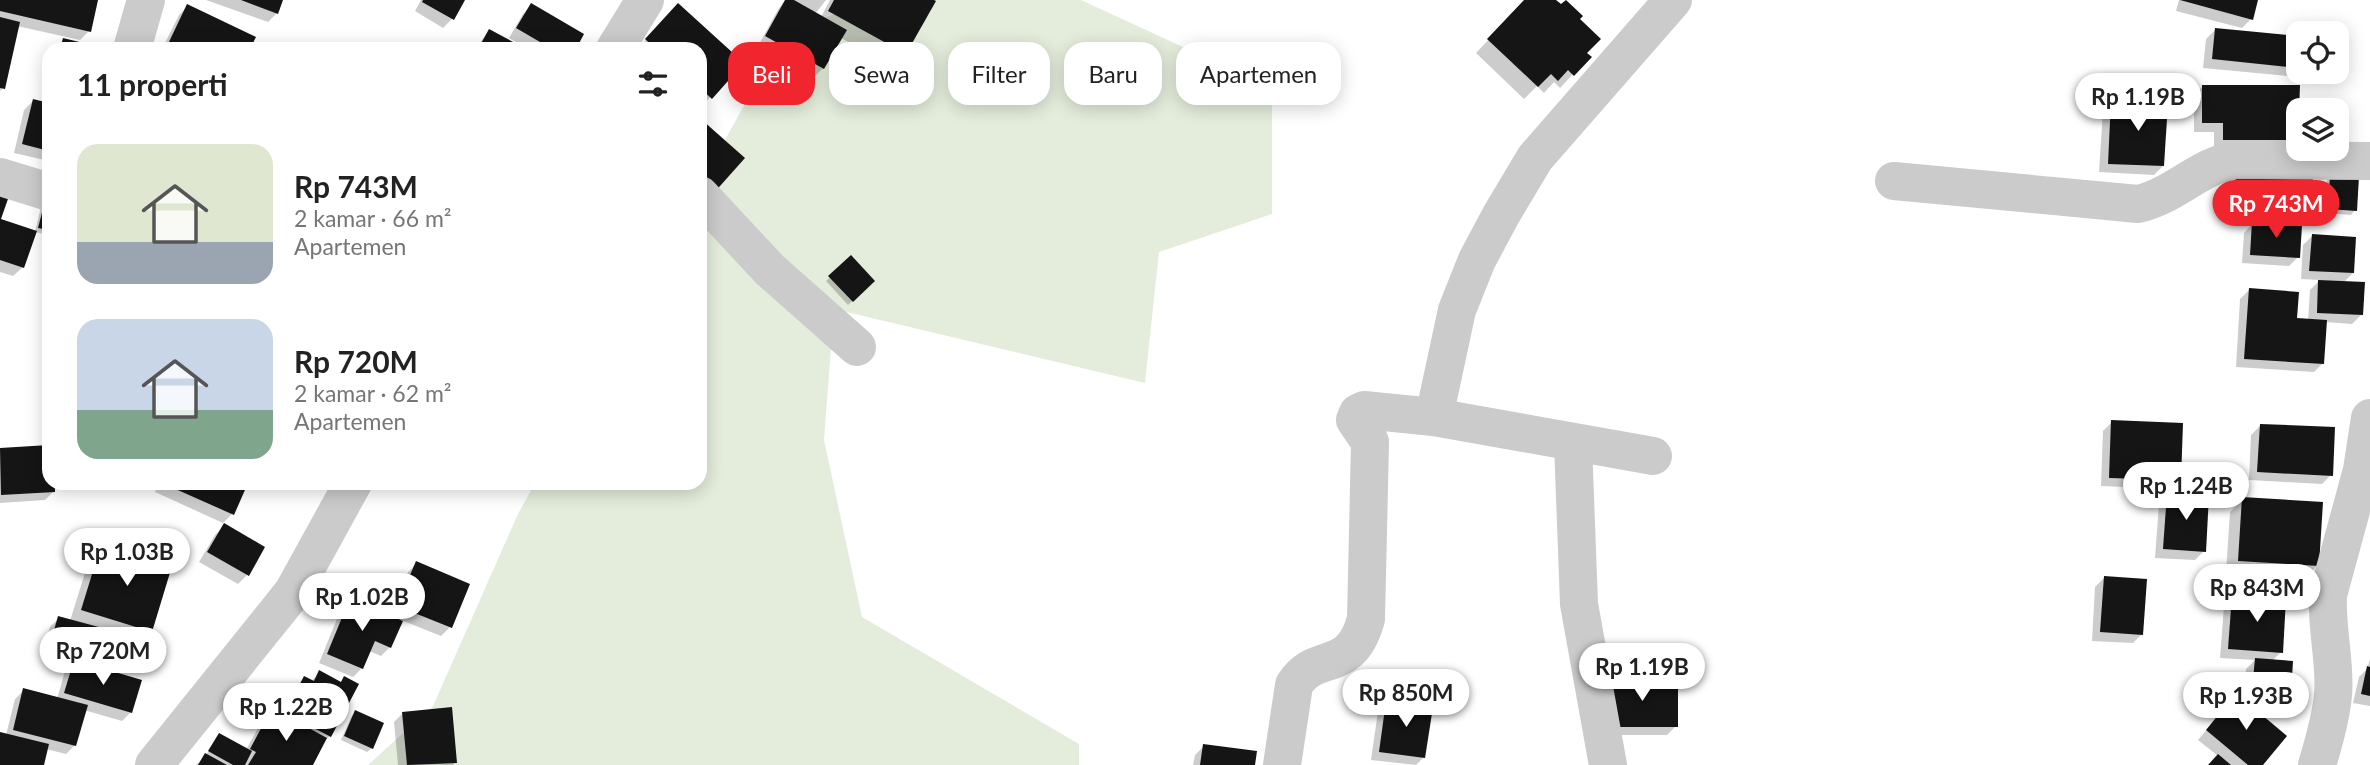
<!DOCTYPE html>
<html lang="id">
<meta charset="utf-8">
<style>
body{margin:0;font-family:Lato,sans-serif;background:#f6f6f6;color:#222;height:100vh;display:flex;flex-direction:column;font-size:26px;white-space:nowrap}
*{box-sizing:border-box;margin:0}
p{font-size:23px;color:#767676}
.icon{flex:none;width:38px;height:38px;fill:none;stroke:currentColor;stroke-width:2;stroke-linecap:round;stroke-linejoin:round}
.map{position:relative;flex:1;overflow:hidden}
.drawer{position:absolute;left:42px;top:42px;width:665px;height:448px;display:flex;flex-direction:column;background:#fff;border-radius:21px;box-shadow:0 4px 18px #0003}
.drawer>*{flex:none}
.banner{position:absolute;left:728px;top:42px;width:665px;height:63px;display:flex;gap:14px}
.buttons{position:absolute;left:2286px;top:21px;display:grid;gap:14px}
.buttons a{display:grid;place-items:center;width:63px;height:63px;border-radius:14px;background:#fff;box-shadow:0 4px 18px #0003;font-size:35px}
.price{position:absolute;translate:-50% -60px;padding:0 16px;border-radius:24px;background:#fff;color:#222;font-size:23px;line-height:46px;filter:drop-shadow(0 2px 4px #0008)}
.price::after{content:'';position:absolute;left:50%;top:42px;width:21px;height:16px;margin-left:-10px;background:inherit;clip-path:polygon(0 0,100% 0,50% 100%)}
.price.active{background:#f0252d;color:#fff}
ul{padding:0;list-style:none}
li{display:flex;align-items:center;gap:21px;height:175px;padding:0 35px}
li span{display:grid;place-items:center;flex:none;width:196px;height:140px;border-radius:21px;color:#555}
li>.icon{margin-inline-start:auto}
span .icon{width:84px;height:84px;fill:#fffc;stroke-width:1}
li b{font-size:30px}
h2{display:flex;justify-content:space-between;align-items:center;height:84px;padding:0 35px;font-size:30px}
.tag{padding:0 24px;border-radius:21px;background:#fff;box-shadow:0 4px 18px #0003;font-size:24px;line-height:63px}
.tag.active{background:#f0252d;color:#fff}
.map>svg:first-child{display:block}
</style>
<div class="map">
<svg width="2370" height="765" viewBox="0 0 2370 765">
<rect width="100%" height="100%" fill="#fff"/>
<!-- green -->
<path fill="#e4eddb" d="M866,0h215l191,88v126l-113,38 -14,131 -311,-74 -10,131 38,177 217,127v21h-711l65,-59 85,-192 17,-31h165v-298l82,-148z"/>
<!-- shadow -->
<g fill="#0003">
<path d="M0,0h96l-7,31 -9,9 -63,-14 -14,62 -3,3z"/>
<path d="M206,0h75l-4,13 -9,9z"/>
<path d="M421,0h42l-11,19 -9,9 -28,-17z"/>
<path d="M786,0h40l-11,14 6,3 9,-17h101l-27,53 -13,13 -50,-28 -18,30 -9,9 -56,-31 21,-38z"/>
<path d="M1526,0h28l23,19 8,34 4,4 -29,31 -6,-6 -10,11 -7,-7 -13,13 -48,-46z"/>
<path d="M2179,0h77l-5,19 -9,9 -66,-17z"/>
<path d="M532,5l42,44h-99l14,-18 25,14 2,-3 -7,-4 14,-24z"/>
<path d="M188,6l60,43h-86l17,-34z"/>
<path d="M669,14l73,49 -40,43 -2,-57h-62z"/>
<path d="M2215,30l83,8v34h29l-7,7 -117,-11 3,-29z"/>
<path d="M49,71v19l-4,-1z"/>
<path d="M2203,86l95,54 -9,9 -75,-1v-16h-20v-37z"/>
<path d="M33,101l16,4v56l-35,-8 10,-43z"/>
<path d="M2112,102l51,64 -9,9 -55,-3 4,-61z"/>
<path d="M2237,176l72,40 -8,8 -3,33 -9,9 -47,-3 2,-30 10,-11 -29,-1 3,-36z"/>
<path d="M2331,176l24,34 -4,5 -26,-2 2,-33z"/>
<path d="M49,204v31l-14,-3 6,-25z"/>
<path d="M0,220l34,12 -12,36 -9,8 -13,-4z"/>
<path d="M2312,236l41,37 -10,10 18,32 -9,9 -27,-2 -2,41 -9,9 -78,-5 4,-68 9,-9 46,30 13,1 2,-31 10,-10 -19,-1 2,-34z"/>
<path d="M851,258l22,23 -25,24 -22,-24z"/>
<path d="M2112,422l67,58 -9,9 -69,-3 2,-55z"/>
<path d="M2260,426l71,49 -9,9 -73,-4 2,-45z"/>
<path d="M49,447v36h4l1,8 -9,9 -45,3v-53z"/>
<path d="M159,483h87l-14,31 -9,9 -68,-31z"/>
<path d="M2168,494l36,57 -9,9 -40,-2 4,-55z"/>
<path d="M2243,499l75,66 -13,13 -79,-5 4,-61z"/>
<path d="M224,526l23,49 -9,9 -39,-22 16,-27z"/>
<path d="M102,547l48,84 -13,13 -34,-11 -8,27 -6,7 42,45 -9,9 -38,-11 -9,35 -9,9 -20,-5 -4,16h-42v-32l6,2 9,-36 9,-9 33,9 8,-28 7,-6 -31,-9 9,-29 9,-9 11,3 19,-61z"/>
<path d="M417,563l51,22 -18,42 -9,9 -40,-16 -11,27 -9,9 -12,-5 -7,17 -9,9 -34,-14 22,-54 9,-8 39,16 19,-45z"/>
<path d="M2104,578l38,56 -9,9 -41,-2 3,-54z"/>
<path d="M2233,597l48,55 -9,9 17,32 -9,9 -36,-2 2,-31 9,-9 -35,-2 4,-52z"/>
<path d="M2370,659v47l-17,-3 6,-26 8,-8z"/>
<path d="M320,672l20,11 5,-5 -15,58 -8,7 -11,22h-115l10,-10 13,-20 27,15 17,-31 9,-9 9,5 15,-28 9,-9 6,4z"/>
<path d="M1387,702l37,55 -8,8 -45,-5 7,-49z"/>
<path d="M2228,705l33,60h-52l9,-9 -20,-16z"/>
<path d="M355,713l17,35 -5,4 -26,-12 10,-23z"/>
<path d="M403,713l52,49 -2,3h-55l-4,-43z"/>
<path d="M1602,719l74,7 -9,9h-65z"/>
<path d="M1204,746l49,19h-60l2,-10z"/>
</g>
<!-- building -->
<g fill="#151515">
<path d="M0,0h98l-7,32 -91,-21z"/>
<path d="M241,0h42l-5,14z"/>
<path d="M423,0h42l-11,20 -32,-18z"/>
<path d="M785,0h9l53,30 -23,39 -59,-33z"/>
<path d="M834,0h100l2,1 -30,53 -78,-43z"/>
<path d="M1524,0h32l5,4 5,-4 17,16 -3,3 21,20 -14,14 5,4 -18,19 -6,-6 -10,11 -7,-7 -13,13 -51,-48z"/>
<path d="M2180,0h78l-5,20z"/>
<path d="M531,3l53,31 -8,15h-24l-36,-21z"/>
<path d="M678,3l66,60 -32,36 -12,-11v-39h-44l-11,-10z"/>
<path d="M187,4l69,33 -6,12h-72l-10,-5z"/>
<path d="M0,17l20,5 -15,67 -5,-1z"/>
<path d="M2215,28l83,8v32l-86,-9z"/>
<path d="M489,29l37,20h-48z"/>
<path d="M63,38l41,10v1h-44z"/>
<path d="M2202,85h98l-2,55h-75v-17h-21z"/>
<path d="M33,99l16,4v48l-27,-7z"/>
<path d="M2111,100l57,3 -4,63 -56,-2z"/>
<path d="M702,120l43,38 -33,37 -12,-11v-61z"/>
<path d="M2236,174l77,5 -2,38 -77,-5z"/>
<path d="M2330,174l29,2 -2,35 -29,-2z"/>
<path d="M0,193l9,3 -8,23 36,12 -13,37 -24,-8z"/>
<path d="M45,201l4,1v28l-11,-2z"/>
<path d="M2252,222l50,3 -2,33 -50,-3z"/>
<path d="M2312,234l44,3 -2,36 -45,-2z"/>
<path d="M851,255l24,26 -22,21 -25,-26z"/>
<path d="M2318,280l47,2 -2,33 -46,-2z"/>
<path d="M2249,288l50,4 -2,26 30,2 -3,44 -80,-5z"/>
<path d="M2111,420l72,3 -2,57 -72,-2z"/>
<path d="M2260,424l75,3 -2,49 -76,-4z"/>
<path d="M49,445v38h6v9l-54,3 -1,-47z"/>
<path d="M162,483h86l-14,32z"/>
<path d="M2167,493l42,2 -3,57 -43,-3z"/>
<path d="M2242,497l81,5 -4,64 -81,-5z"/>
<path d="M224,523l41,24 -16,29 -42,-24z"/>
<path d="M101,545l71,21 -20,66 -71,-22z"/>
<path d="M416,561l54,23 -18,44 -55,-22z"/>
<path d="M2104,576l43,3 -4,56 -43,-3z"/>
<path d="M2232,595l54,3 -3,55 -55,-4z"/>
<path d="M350,598l53,23 -12,27 -16,-7 -12,28 -36,-15z"/>
<path d="M58,616l48,13 -9,32 -48,-13z"/>
<path d="M2255,658l38,3 -2,32 -39,-2z"/>
<path d="M74,660l68,20 -10,33 -68,-20z"/>
<path d="M2367,666l3,1v29l-9,-2z"/>
<path d="M319,670l22,12 3,-6 15,8 -28,53 -46,-24 19,-37 10,5z"/>
<path d="M1603,680h75v47h-67z"/>
<path d="M23,688l65,17 -12,41 -63,-16z"/>
<path d="M2236,693l51,43 -24,29h-15l-42,-35z"/>
<path d="M1386,701l47,6 -8,51 -46,-6z"/>
<path d="M452,707l5,56 -50,2 -5,-53z"/>
<path d="M272,708l55,30 -14,27h-65l8,-13 -6,-3z"/>
<path d="M355,710l29,13 -11,26 -29,-13z"/>
<path d="M0,732l49,12 -5,21h-44z"/>
<path d="M219,733l33,18 -7,14h-12l-25,-14z"/>
<path d="M1203,744l54,7 -2,14h-55z"/>
<path d="M205,753l22,12h-29z"/>
<path d="M2218,754l13,11h-23z"/>
</g>
<g fill="none" stroke-linecap="round" stroke-linejoin="round">
<!-- minor -->
<g stroke="#cbcbcb" stroke-width="38">
<path d="M132,49l14,-49"/>
<path d="M615,49l30,-49"/>
<path d="M0,177l49,15"/>
<path d="M1894,181l244,23c36,-8 61,-38 97,-44l135,1"/>
<path d="M700,195l70,75 87,77"/>
<path d="M1434,417l23,-107 20,-50 24,-45 34,-57 138,-158"/>
<path d="M1573,443l6,161 29,161"/>
<path d="M154,765l139,-173 60,-109"/>
<path d="M1282,765l12,-80c22,-36 56,-8 72,-66l4,-177 -15,-22 3,-7 6,-3 70,7 219,39"/>
<path d="M2317,765c7,-23 14,-47 16,-70 3,-31 -7,-67 -5,-100l34,-125 8,-52"/>
</g>
</g>
</svg>
<div class="buttons">
<a><svg class="icon" aria-label="locate" viewBox="0 0 24 24"><circle cx="12" cy="12" r="6"/><path d="M12 2v4M12 18v4M2 12h4M18 12h4"/></svg></a>
<a><svg class="icon" aria-label="layers" viewBox="0 0 24 24"><path d="M12 4l9 5-9 5-9-5zM3 14l9 5 9-5"/></svg></a>
</div>
<b class="price" style="left:2138px;top:133px">Rp 1.19B</b>
<b class="price active" style="left:2276px;top:240px">Rp 743M</b>
<b class="price" style="left:2186px;top:522px">Rp 1.24B</b>
<b class="price" style="left:127px;top:588px">Rp 1.03B</b>
<b class="price" style="left:2257px;top:624px">Rp 843M</b>
<b class="price" style="left:362px;top:633px">Rp 1.02B</b>
<b class="price" style="left:103px;top:687px">Rp 720M</b>
<b class="price" style="left:1642px;top:703px">Rp 1.19B</b>
<b class="price" style="left:1406px;top:729px">Rp 850M</b>
<b class="price" style="left:2246px;top:732px">Rp 1.93B</b>
<b class="price" style="left:286px;top:743px">Rp 1.22B</b>
<div class="banner">
<a class="tag active">Beli</a>
<a class="tag">Sewa</a>
<a class="tag">Filter</a>
<a class="tag">Baru</a>
<a class="tag">Apartemen</a>
</div>
<section class="drawer">
<h2>11 properti<svg class="icon" aria-label="filters" viewBox="0 0 24 24"><path d="M4 7h16M4 17h16"/><circle cx="9" cy="7" r="2"/><circle cx="15" cy="17" r="2"/></svg></h2>
<ul>
<li><span style="background:linear-gradient(#dfe7d0 70%,#9aa5b1 0)"><svg class="icon" aria-label="home" viewBox="0 0 24 24"><path d="M3 11l9-7 9 7M6 9v11h12V9"/></svg></span><div><b>Rp 743M</b><p>2 kamar · 66 m²</p><p>Apartemen</p></div></li>
<li><span style="background:linear-gradient(#c9d6e8 65%,#7fa58c 0)"><svg class="icon" aria-label="home" viewBox="0 0 24 24"><path d="M3 11l9-7 9 7M6 9v11h12V9"/></svg></span><div><b>Rp 720M</b><p>2 kamar · 62 m²</p><p>Apartemen</p></div></li>
</ul>
</section>
</div>
